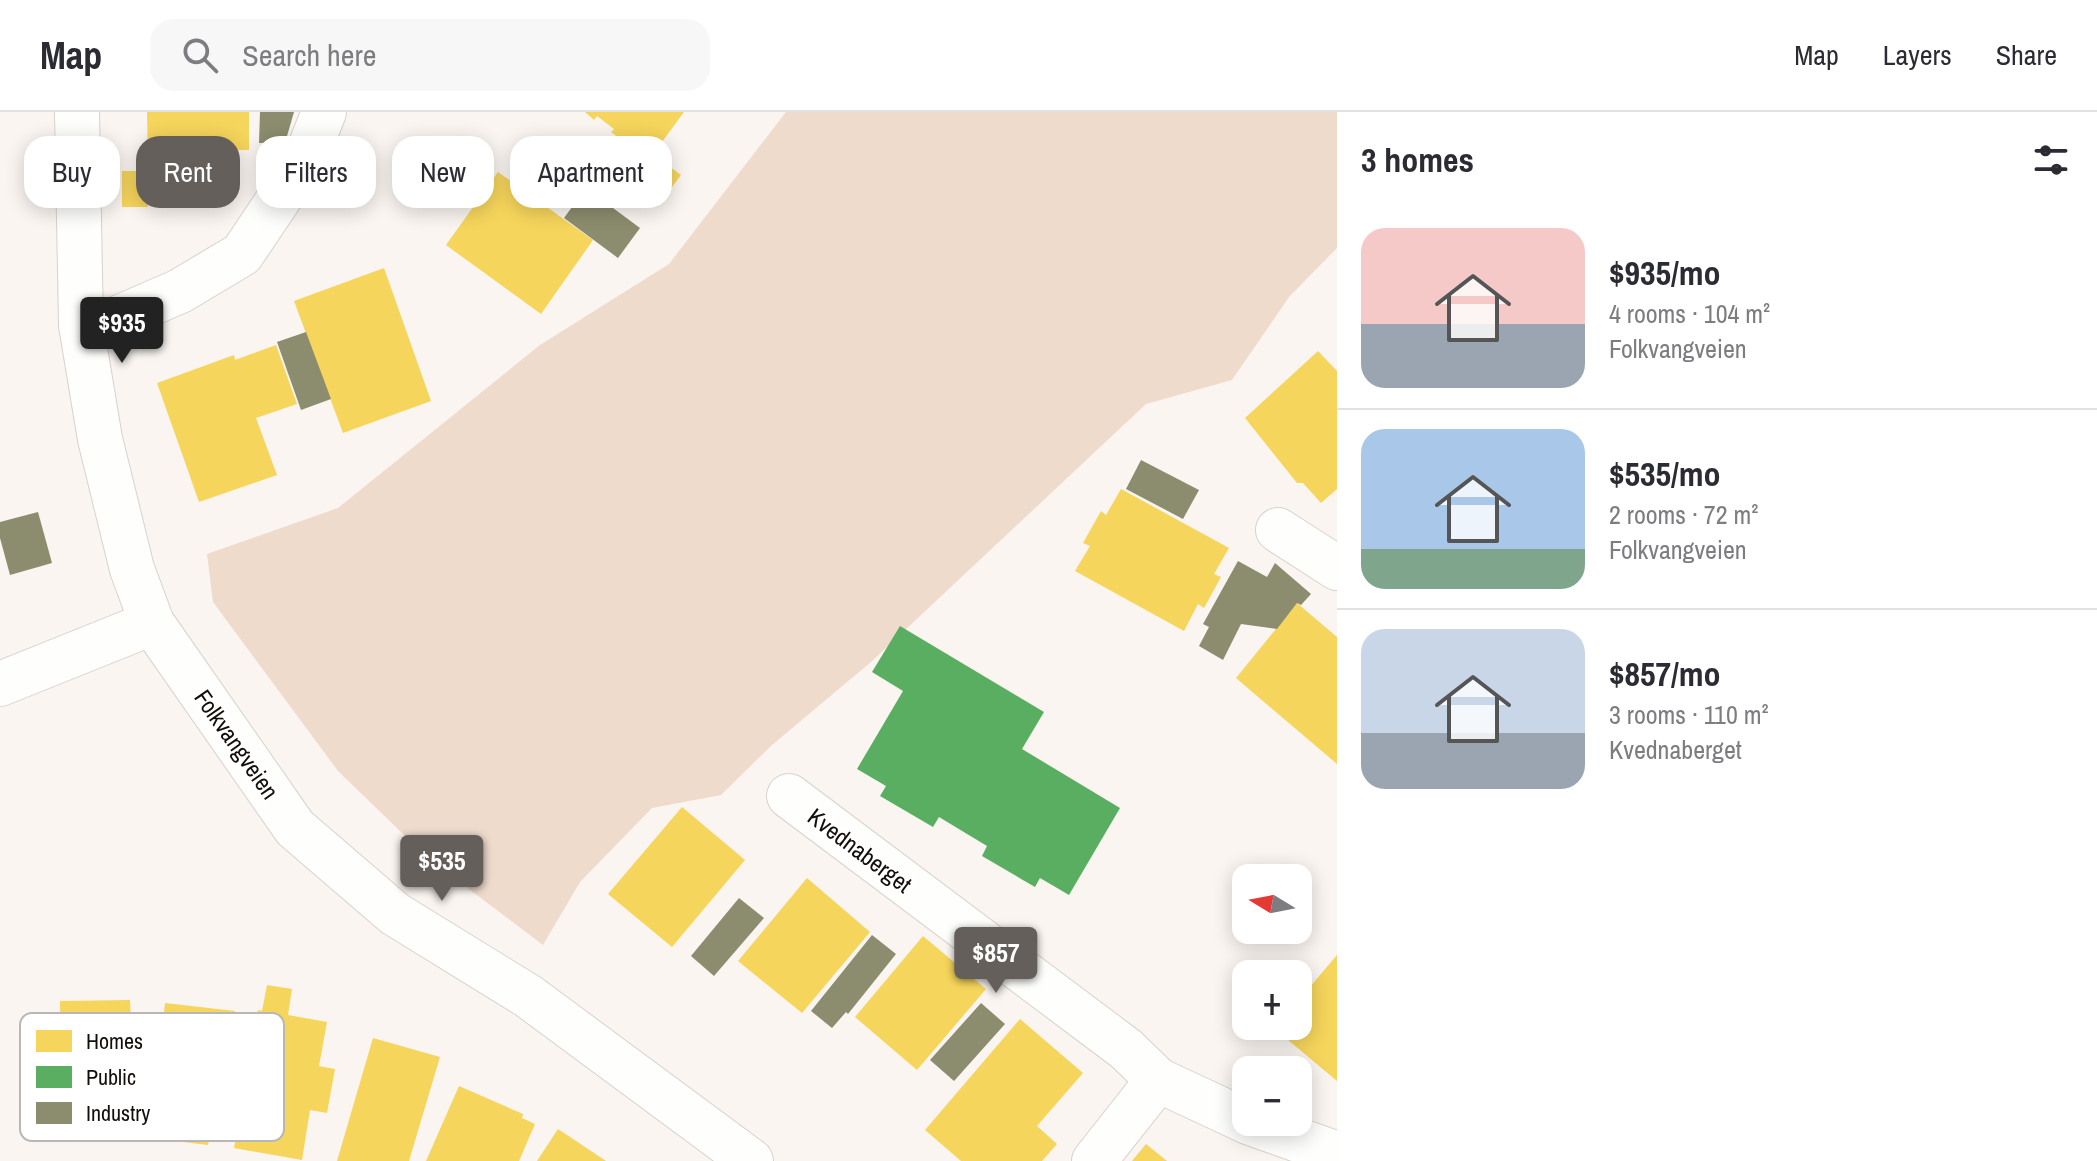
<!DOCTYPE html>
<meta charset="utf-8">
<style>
body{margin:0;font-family:"Archivo Narrow",sans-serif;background:#f7f7f7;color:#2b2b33;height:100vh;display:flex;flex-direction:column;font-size:30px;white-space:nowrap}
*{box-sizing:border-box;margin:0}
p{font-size:26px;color:#7c7c81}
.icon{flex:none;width:44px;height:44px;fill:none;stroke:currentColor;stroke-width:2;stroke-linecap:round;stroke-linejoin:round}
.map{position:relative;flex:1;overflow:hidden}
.details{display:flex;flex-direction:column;background:#fff;width:760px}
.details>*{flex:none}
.banner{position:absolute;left:24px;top:24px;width:760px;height:72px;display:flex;gap:16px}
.needle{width:52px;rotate:280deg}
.controls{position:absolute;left:1232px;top:752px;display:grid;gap:16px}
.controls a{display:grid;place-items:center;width:80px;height:80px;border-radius:16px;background:#fff;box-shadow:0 4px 20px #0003;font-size:40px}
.price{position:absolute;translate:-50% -68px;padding:0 18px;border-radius:8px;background:#645f5a;color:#fff;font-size:26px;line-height:52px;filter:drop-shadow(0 2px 4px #0008)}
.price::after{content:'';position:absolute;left:50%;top:48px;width:24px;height:18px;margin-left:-12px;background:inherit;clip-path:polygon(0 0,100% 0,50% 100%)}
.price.active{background:#222;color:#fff}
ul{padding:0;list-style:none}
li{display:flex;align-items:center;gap:24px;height:200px;padding:0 24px}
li+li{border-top:2px solid #e1e1e2}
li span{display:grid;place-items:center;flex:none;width:224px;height:160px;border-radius:24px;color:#555}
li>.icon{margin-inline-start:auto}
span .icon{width:96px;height:96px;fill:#fffc;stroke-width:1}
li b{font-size:34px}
h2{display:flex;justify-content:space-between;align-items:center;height:96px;padding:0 24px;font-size:34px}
.tag{padding:0 28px;border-radius:24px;background:#fff;box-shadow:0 4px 20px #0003;font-size:28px;line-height:72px}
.tag.active{background:#645f5a;color:#fff}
header{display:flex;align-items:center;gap:48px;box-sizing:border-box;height:112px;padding:0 40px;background:#fff;border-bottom:2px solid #e1e1e2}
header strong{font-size:38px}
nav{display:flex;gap:44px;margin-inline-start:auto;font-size:28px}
.search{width:560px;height:72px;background:#f7f7f7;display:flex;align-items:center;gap:20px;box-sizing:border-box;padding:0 28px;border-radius:24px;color:#7c7c81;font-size:30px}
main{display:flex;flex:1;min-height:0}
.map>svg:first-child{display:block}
</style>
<header>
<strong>Map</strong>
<div class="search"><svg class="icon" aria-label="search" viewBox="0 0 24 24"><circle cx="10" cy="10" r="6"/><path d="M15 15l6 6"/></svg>Search here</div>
<nav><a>Map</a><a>Layers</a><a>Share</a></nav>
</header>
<main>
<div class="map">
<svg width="1337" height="1049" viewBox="0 0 1337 1049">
<rect width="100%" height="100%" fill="#faf5f0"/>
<!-- green -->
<path fill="#eedbcc" d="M786,0h551v136l-48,49 -57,83 -86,24 -275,258 -99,83 -51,50 -69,13 -72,74 -37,63 -114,-86 -91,-88 -125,-169 -6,-48 131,-46 202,-163 129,-81z"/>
<!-- homes -->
<g fill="#f6d55c">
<path d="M147,0h102v38h-12l1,42 -90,1v14h-26v-36h26z"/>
<path d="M585,0h99l-31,42 28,21 -24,32 -58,-42 20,-27 -8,-6 3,-3 -17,-13 -3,4z"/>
<path d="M498,60l95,68 -52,74 -95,-69z"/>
<path d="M384,156l47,133 -88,32 -49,-132z"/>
<path d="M276,233l21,59 -41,14 21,57 -78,27 -42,-119 77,-28 1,5z"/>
<path d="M1318,239l19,20v118l-16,14 -18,-20h-6l-52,-65z"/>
<path d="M1121,377l108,59 -15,26 7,3 -17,31 -6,-4 -14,27 -109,-60 15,-25 -7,-3 18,-32 5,4z"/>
<path d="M1297,491l40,34v127l-101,-86z"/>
<path d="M682,695l63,53 -73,87 -64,-53z"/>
<path d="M807,766l63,54 -68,81 -64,-52z"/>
<path d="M923,824l63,53 -69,81 -62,-53z"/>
<path d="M1337,843v126l-62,-52 2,-3h21v-25z"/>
<path d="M267,873l25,4 -4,26 39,7 -8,44 16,3 -8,44 -17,-3 -8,50 -68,-12 24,-138 4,1z"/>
<path d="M130,888l2,43h19l1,50 -20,1v28l-29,1v14l-41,1 -2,-137z"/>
<path d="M165,891l70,8 -14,121 -10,-2 -3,15 -58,-7z"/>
<path d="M1020,907l63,54 -46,53 20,18 -15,17h-81l-36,-31z"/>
<path d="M373,926l67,19 -31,104h-72z"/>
<path d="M459,974l64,28 -1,4 13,6 -16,37h-93z"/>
<path d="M558,1017l48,32h-69z"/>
<path d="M1146,1032l21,17h-35z"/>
</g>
<!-- public -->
<path fill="#5aae61" d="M900,514l144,86 -22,37 98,59 -51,87 -29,-17 -5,9 -53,-31 5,-10 -48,-29 -6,10 -53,-31 6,-10 -29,-17 46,-78 -31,-19z"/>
<!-- industry -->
<g fill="#8c8c6e">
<path d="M260,0h34l-9,31h-26z"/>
<path d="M586,76l54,40 -22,30 -54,-40z"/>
<path d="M306,220l25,67 -30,11 -24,-68z"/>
<path d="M1141,348l58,30 -16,29 -57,-30z"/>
<path d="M38,400l14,51 -42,12 -10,-37v-16z"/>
<path d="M1238,449l29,16 8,-14 36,31 -10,11 -4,-2 -20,26 -36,-5 -18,36 -24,-14 10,-19 -6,-3z"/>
<path d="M739,786l25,20 -50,58 -23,-20z"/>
<path d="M872,823l24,19 -48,60 -2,-2 -14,16 -21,-17z"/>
<path d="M981,891l24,21 -51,57 -24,-21z"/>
</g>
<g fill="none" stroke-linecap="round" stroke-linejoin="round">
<!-- street casing -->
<g stroke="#d8d2cd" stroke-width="46">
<g id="street">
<path d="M77,0l4,213 19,114 32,130 20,54 143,205 100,86 133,82 223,165"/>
<path d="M81,213l30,-4 69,-30 62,-37 63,-94 19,-48"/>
<path d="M1278,418l59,38"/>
<path d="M0,572l152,-61"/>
<path d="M789,684l337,253 32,31 88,41"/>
<path d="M1248,1010l89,32"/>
<path d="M1094,1049l64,-81"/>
</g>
</g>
<!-- street -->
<use href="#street" stroke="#fefefd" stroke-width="44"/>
</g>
<g text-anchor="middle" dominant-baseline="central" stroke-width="8" stroke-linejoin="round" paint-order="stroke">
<!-- street labels -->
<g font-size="24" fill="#140e0a" stroke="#fff">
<text transform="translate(237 632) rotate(55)">Folkvangveien</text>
<text transform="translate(860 738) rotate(37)">Kvednaberget</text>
</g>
</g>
<!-- legend -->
<rect x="20" y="901" width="264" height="128" rx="12" fill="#fff" stroke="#b8b7b6" stroke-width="2"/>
<rect x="36" y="918" width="36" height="22" fill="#f6d55c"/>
<rect x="36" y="954" width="36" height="22" fill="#5aae61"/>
<rect x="36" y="990" width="36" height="22" fill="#8c8c6e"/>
<g font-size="22" fill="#140e0a">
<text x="86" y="937">Homes</text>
<text x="86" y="973">Public</text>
<text x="86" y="1009">Industry</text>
</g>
</svg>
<div class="controls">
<a><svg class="needle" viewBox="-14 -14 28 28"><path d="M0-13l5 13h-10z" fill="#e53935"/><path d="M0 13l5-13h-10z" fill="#7c7c81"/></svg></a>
<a>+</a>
<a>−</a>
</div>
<b class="price active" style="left:122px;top:253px">$935</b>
<b class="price" style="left:442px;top:791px">$535</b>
<b class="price" style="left:996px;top:883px">$857</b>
<div class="banner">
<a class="tag">Buy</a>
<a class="tag active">Rent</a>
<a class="tag">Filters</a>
<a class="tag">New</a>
<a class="tag">Apartment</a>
</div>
</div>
<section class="details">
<h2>3 homes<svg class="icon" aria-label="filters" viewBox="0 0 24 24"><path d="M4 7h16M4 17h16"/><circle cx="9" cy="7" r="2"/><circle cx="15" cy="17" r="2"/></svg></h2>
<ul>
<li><span style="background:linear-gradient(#f6c9c9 60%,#9aa5b1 0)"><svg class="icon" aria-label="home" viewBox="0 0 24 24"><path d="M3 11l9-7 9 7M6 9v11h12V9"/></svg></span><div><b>$935/mo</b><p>4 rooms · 104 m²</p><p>Folkvangveien</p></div></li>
<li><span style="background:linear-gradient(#a9c7e8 75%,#7fa58c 0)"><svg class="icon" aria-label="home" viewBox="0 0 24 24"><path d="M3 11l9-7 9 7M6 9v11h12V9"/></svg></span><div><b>$535/mo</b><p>2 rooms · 72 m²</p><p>Folkvangveien</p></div></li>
<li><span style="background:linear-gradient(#c9d6e8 65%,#9aa5b1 0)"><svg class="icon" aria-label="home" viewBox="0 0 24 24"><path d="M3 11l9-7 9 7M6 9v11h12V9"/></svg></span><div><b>$857/mo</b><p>3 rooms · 110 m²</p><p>Kvednaberget</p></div></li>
</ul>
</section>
</main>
